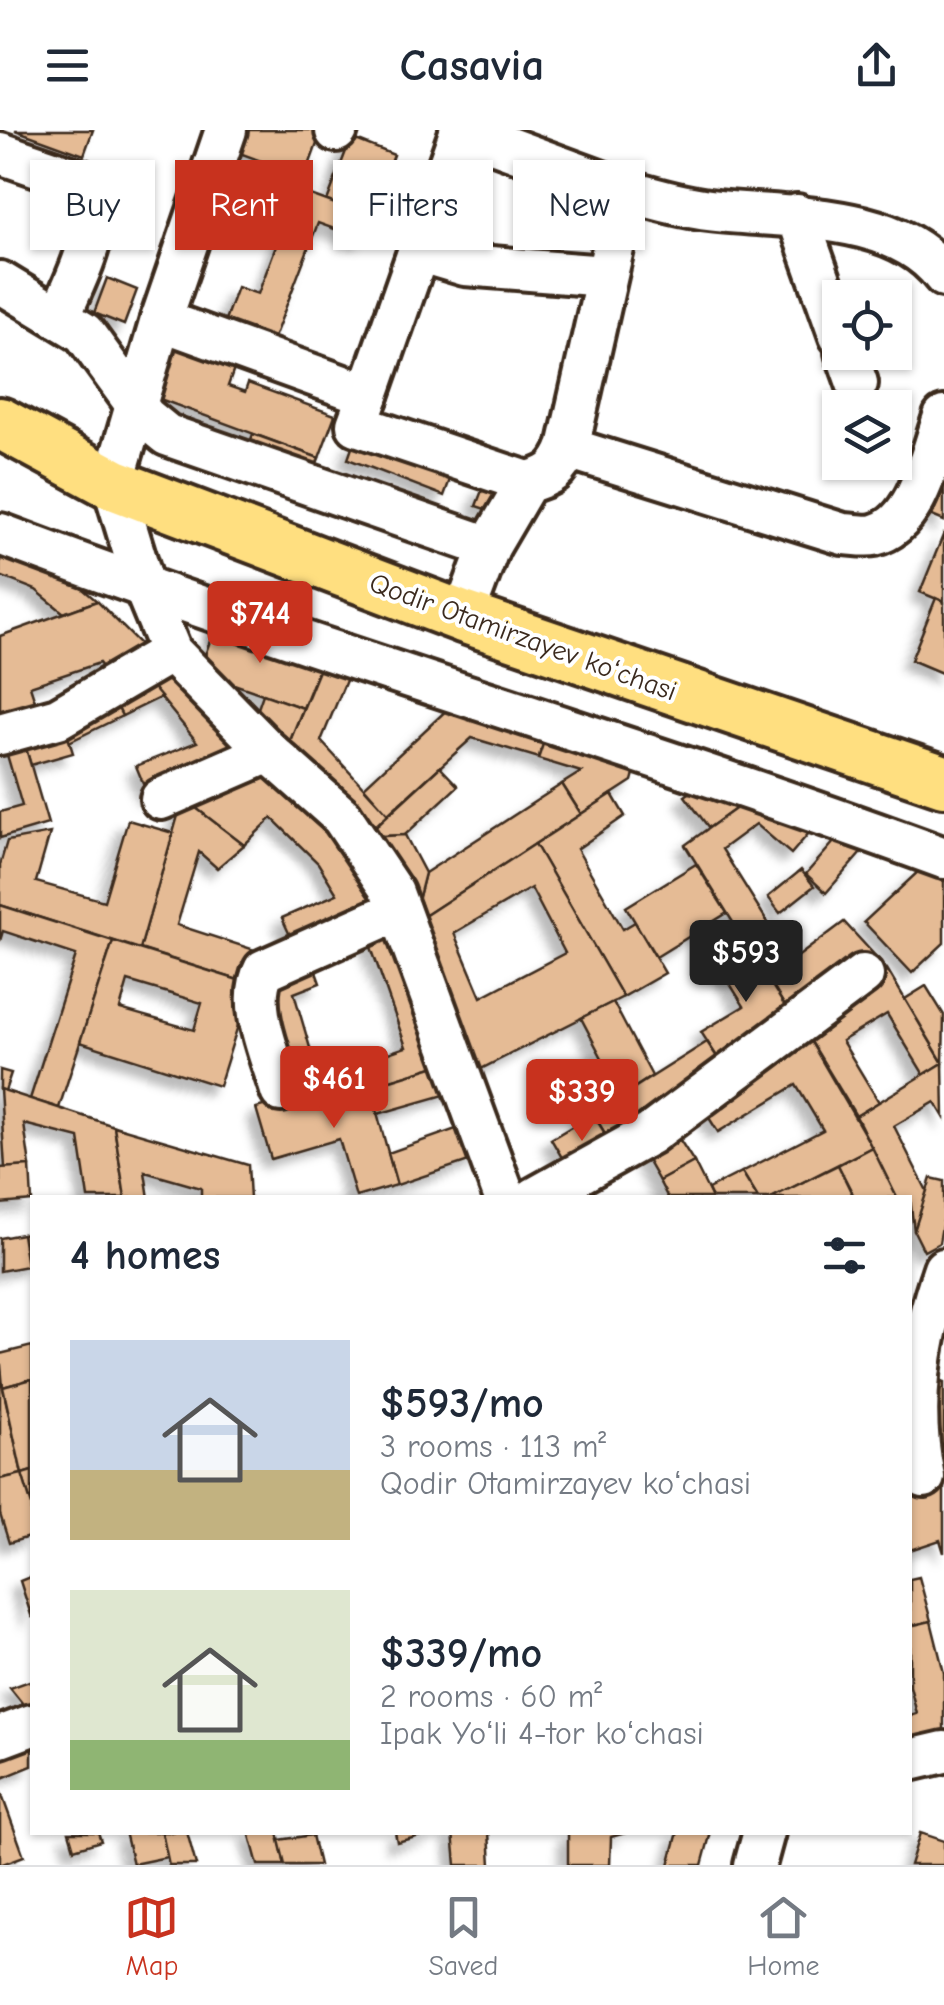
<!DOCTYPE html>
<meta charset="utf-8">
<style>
body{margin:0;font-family:"Comic Neue",sans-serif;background:#f2f2f3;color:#1f2937;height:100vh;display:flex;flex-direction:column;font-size:38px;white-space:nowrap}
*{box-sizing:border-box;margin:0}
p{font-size:32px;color:#747a83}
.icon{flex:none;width:55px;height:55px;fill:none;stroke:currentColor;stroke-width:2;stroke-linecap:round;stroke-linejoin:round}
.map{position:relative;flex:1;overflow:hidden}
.sheet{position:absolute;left:30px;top:1065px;width:882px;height:640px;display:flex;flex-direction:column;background:#fff;border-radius:0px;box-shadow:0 2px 8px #0004}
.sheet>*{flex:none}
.banner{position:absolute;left:30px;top:30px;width:885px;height:90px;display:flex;gap:20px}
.buttons{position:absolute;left:822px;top:150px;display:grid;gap:20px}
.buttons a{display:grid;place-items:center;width:90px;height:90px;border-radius:0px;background:#fff;box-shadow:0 2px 8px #0004;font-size:50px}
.price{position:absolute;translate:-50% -85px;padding:0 22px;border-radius:10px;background:#c8321e;color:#fff;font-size:32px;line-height:65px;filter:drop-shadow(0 2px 5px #0008)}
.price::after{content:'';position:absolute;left:50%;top:60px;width:30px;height:22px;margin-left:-15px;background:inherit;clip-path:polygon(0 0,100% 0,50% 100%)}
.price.selected{background:#222;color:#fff}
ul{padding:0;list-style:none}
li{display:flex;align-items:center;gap:30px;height:250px;padding:0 40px}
li span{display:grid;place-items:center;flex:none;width:280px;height:200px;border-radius:0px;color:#555}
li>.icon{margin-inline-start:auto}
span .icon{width:120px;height:120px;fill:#fffc;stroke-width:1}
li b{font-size:42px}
h2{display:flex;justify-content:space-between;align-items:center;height:120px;padding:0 40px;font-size:42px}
.tag{padding:0 35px;border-radius:0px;background:#fff;box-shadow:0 2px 8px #0004;font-size:35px;line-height:90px}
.tag.selected{background:#c8321e;color:#fff}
header{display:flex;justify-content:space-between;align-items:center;height:130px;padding:0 40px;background:#fff;font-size:45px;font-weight:700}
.tabs{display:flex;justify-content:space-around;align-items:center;height:140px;border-top:2px solid #e0e1e3;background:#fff;font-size:28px;color:#747a83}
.tabs a{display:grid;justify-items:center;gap:5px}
.tabs .selected{color:#c8321e}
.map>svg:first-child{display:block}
</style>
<header><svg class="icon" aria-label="menu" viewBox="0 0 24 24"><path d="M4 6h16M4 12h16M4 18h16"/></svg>Casavia<svg class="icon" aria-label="share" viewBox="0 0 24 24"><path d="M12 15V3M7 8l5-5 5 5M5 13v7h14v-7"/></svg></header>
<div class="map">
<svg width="944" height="1735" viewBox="0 0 944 1735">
<defs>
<filter id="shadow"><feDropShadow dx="-9" dy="9" stdDeviation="5" flood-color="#0004"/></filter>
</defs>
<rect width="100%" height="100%" fill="#fff"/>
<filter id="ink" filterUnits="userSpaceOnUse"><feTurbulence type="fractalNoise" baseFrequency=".01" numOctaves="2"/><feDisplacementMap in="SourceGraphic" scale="20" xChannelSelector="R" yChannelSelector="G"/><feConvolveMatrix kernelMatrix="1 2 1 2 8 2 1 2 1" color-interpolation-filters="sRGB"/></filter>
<g filter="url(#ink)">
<!-- building -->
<g fill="#e5bb95" stroke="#3b2a1e" stroke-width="2.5" fill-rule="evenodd" filter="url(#shadow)">
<path d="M15,0h78l-9,25z"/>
<path d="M242,0h80l-17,47 -71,-26z"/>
<path d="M351,8l43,17 -23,62 -44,-16z"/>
<path d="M297,60l74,27 -9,22 -44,-16 -44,115 -49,-18 12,-33 21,7z"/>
<path d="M107,148l30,12 -13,35 -30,-12z"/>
<path d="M179,209l59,19 -10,28 17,6 3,-9 87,32 -16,43 -162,-60z"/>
<path d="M253,304l66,24 -7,19 -66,-24z"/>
<path d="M355,309l100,27 -11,30 -96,-37z"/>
<path d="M484,355l21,8 -8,20 -21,-7z"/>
<path d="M944,356v35l-12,-5z"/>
<path d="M944,403v69l-24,-10z"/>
<path d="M0,414l56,22 41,35 -33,12 -28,-23 -36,-14z"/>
<path d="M936,468l8,4v72l-33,-14z"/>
<path d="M97,471l53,53 -39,25 -12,-16 -69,23 10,30 -40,2v-82z"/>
<path d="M216,494l106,37 -19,47 -104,-36z"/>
<path d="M176,535l75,91 -103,39 -12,-29 61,-24 -49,-60z"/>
<path d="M320,538l27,10 -26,63 67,73 -24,23 -79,-84z"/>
<path d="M148,552l13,15 -39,19 -9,-17z"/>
<path d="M263,564l40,14 -18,45 -30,-36z"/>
<path d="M113,569l9,17 -53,26 -5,-18z"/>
<path d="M452,575l94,30 -7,23 -67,-20 -84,76 -24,-27z"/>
<path d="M64,594l9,29 -42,12 -9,-30z"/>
<path d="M22,605l26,89 -48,14v-26l22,-6 -19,-65z"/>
<path d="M546,605l91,28 -5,18 -51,33 -19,-30 19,-12 -43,-13z"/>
<path d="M267,632l82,79 39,64 -93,41 -13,-28 55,-24 -19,-31 -46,-45 -28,27 -52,-40z"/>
<path d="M440,637l18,19 -53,49 -41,2z"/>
<path d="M706,651l42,19 -39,28 -24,-32z"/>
<path d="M562,654l19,30 -169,110 13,-51z"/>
<path d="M612,664l13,22 -48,33 46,80 12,-7 30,51 -42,24 -88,-153z"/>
<path d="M183,668l61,47 -27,23 -18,-16 -22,73 84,27 -10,32 -111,-35z"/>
<path d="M748,670l67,26 -24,28 -35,-30 -34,25 70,112 52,-39 36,39 -84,63 -111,-179z"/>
<path d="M128,690l45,13 -33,116 -140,-44v-40l7,-24 43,-8 -14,49 68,19z"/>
<path d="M842,703l26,12 -42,48 -20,-19z"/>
<path d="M405,705l20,38 -13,51 -48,-87z"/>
<path d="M535,714l88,153 -154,78 -57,-151zM531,758l34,65 -84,44 -27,-64z"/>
<path d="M696,734l31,49 -71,44 -30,-50z"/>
<path d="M921,739l23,8v66l-32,30 -48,-51z"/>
<path d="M801,740l13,16 -34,27 -12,-16z"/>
<path d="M0,775l113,36 -54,167 -29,-9 46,-144 -73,-24 -3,10z"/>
<path d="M396,789l50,144 -75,23 -7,-25 42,-14 -41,-117z"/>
<path d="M738,801l58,93 -71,45 -24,-37 43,-26 -36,-57z"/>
<path d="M113,811l138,43 -32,102 -139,-44zM128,851l74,22 -8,27 -74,-21z"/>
<path d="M311,828l9,25 -26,10 28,96 -31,9 -20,-122z"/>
<path d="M887,839l56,94 -19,12 -37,-61 -45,27 37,61 -23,14 -52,-86z"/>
<path d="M926,856l18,29 -1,48 -38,-64z"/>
<path d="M613,872l39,74 -30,20 -41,-78z"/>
<path d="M804,900l68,117 -101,51h-13l-16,-26 81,-42 -27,-45 -78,47 -19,-30z"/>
<path d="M707,912l18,27 -111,79 -21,-34z"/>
<path d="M446,933l9,29 -77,22 -7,-28z"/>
<path d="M943,933l1,54 -9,-15 -41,24 34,67 -14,38 -4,-33h-13l-41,-82z"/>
<path d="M0,940l11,3 -6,18 -5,-2z"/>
<path d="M367,946l30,109 -41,12 -17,-58 -68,20 -15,-51z"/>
<path d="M0,959l114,37 11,72h-37l-9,-60 -55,-14 6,42 -25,2z"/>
<path d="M593,984l21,34 -43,25 -20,-34z"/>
<path d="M467,995l11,33 -81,27 -9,-32z"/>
<path d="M114,996l134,39 2,33h-49v-10l-56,-16 4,26h-24z"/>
<path d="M673,999l21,33 -35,19 -19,-33z"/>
<path d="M872,1017l25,51h-42l-17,-33z"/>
<path d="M694,1032l18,36h-44l-9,-17z"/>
<path d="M838,1035l16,33h-83z"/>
<path d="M30,1036l2,35 -32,3v-36z"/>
<path d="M742,1042l16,26h-46l-4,-9z"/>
<path d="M931,1048l13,3v34l-5,28 -15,8 -10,-20z"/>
<path d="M32,1102v33l-5,1 -5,-32z"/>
<path d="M22,1104l5,32 -27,5v-33z"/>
<path d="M32,1216v33l-29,8 -3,-33z"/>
<path d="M0,1245l22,99 -22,5z"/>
<path d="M927,1247l17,5v62h-13z"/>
<path d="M32,1249v92l-10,3 -19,-87z"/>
<path d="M32,1341v35l-10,-32z"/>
<path d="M22,1344l10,32v30l-23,7 -9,-29v-35z"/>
<path d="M944,1355v68l-4,-13 -30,10v-54z"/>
<path d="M32,1446v42l-12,-37z"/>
<path d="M919,1447l12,44 -21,5v-47z"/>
<path d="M931,1491l13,52v66l-34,9v-32l7,-2 -7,-28v-60z"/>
<path d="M32,1550v34h-1l-21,-26z"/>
<path d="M32,1597v39l-32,13v-40z"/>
<path d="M0,1660l24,66 -24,9z"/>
<path d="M69,1702h29l3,9 -27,8z"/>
<path d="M125,1702h37l5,25 -34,7z"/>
<path d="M162,1702h25l9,33h-27z"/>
<path d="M249,1702h29l7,33h-27z"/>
<path d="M395,1702h41l-39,10z"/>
<path d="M453,1702h36l2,33h-35z"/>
<path d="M568,1702h61l-18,5 -1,28h-42z"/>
<path d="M678,1702h33l-9,33h-33z"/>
<path d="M920,1703l24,8v24h-34z"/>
<path d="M312,1705l7,30h-34l-6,-25z"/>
</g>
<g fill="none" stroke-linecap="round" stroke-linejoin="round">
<!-- minor casing -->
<g stroke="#3b2a1e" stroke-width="48">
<g id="minor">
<path d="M226,0l-65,190 -48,164 32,105 26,63 98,100 73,65 51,76 112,305"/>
<path d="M460,0l166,61 -58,257c-9,22 -18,29 -41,34l-38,65 -26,70"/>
<path d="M336,1l1,-1"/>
<path d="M0,23l82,28c29,40 -7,95 -22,136"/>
<path d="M626,61c27,7 55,16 83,19 71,9 187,0 235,66"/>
<path d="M797,85l43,121"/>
<path d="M418,121l47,14 140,11"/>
<path d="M0,152l84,51 61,84 22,18 322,112"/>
<path d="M161,190l207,75 93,-265"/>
<path d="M846,222l11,31"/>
<path d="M368,265l-11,30 170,57"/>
<path d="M568,318l275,86c9,0 22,3 31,1 44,-10 57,-82 70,-118"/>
<path d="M0,404c311,118 632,209 944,324"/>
<path d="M0,604l58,-16 113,-66"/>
<path d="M161,669l108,-47"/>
<path d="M281,961c-10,-35 -35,-87 -17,-121l135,-60"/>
<path d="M535,1068l115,-64 213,-159"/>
<path d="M924,1347c-15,-72 -4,-139 20,-208"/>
<path d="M0,1607l32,-12"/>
<path d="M910,1630l34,-8"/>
<path d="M755,1735l9,-33"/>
</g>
</g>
<!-- major casing -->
<g stroke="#3b2a1e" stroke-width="58">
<path id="major" d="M0,293l113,61 350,133 481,164"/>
</g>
<!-- minor -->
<use href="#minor" stroke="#fff" stroke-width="40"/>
<!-- major -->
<use href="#major" stroke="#ffdf80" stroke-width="50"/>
</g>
</g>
<g text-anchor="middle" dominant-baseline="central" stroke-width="8" stroke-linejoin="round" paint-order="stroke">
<!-- street labels -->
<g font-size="28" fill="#3b2a1e" stroke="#fff">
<text transform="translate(523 507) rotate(20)">Qodir Otamirzayev koʻchasi</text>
</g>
</g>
</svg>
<div class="buttons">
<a><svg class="icon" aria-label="locate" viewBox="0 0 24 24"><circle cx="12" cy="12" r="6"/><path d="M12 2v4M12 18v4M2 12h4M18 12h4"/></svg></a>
<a><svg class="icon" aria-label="layers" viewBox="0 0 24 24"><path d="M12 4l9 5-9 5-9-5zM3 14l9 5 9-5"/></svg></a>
</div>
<b class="price" style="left:260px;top:536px">$744</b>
<b class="price selected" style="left:746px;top:875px">$593</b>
<b class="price" style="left:334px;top:1001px">$461</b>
<b class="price" style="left:582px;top:1014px">$339</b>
<div class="banner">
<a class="tag">Buy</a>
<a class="tag selected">Rent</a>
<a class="tag">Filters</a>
<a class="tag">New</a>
</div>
<section class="sheet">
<h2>4 homes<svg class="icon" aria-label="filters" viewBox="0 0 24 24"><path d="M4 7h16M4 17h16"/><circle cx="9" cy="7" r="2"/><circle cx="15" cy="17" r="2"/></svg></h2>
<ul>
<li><span style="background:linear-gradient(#c9d6e8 65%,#c2b280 0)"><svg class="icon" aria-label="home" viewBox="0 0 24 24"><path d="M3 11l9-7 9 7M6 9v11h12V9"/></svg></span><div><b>$593/mo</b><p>3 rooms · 113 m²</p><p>Qodir Otamirzayev koʻchasi</p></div></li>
<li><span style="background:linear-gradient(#dfe7d0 75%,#8fb573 0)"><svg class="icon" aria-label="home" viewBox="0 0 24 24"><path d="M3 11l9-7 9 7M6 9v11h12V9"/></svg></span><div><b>$339/mo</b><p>2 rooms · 60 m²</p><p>Ipak Yoʻli 4-tor koʻchasi</p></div></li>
</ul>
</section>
</div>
<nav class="tabs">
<a class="selected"><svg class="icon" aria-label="map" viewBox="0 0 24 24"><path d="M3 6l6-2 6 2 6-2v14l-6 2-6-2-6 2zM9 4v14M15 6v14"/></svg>Map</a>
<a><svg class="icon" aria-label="saved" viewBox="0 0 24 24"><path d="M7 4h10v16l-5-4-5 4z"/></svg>Saved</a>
<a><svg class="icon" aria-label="home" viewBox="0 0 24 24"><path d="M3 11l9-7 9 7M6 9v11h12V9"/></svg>Home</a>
</nav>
